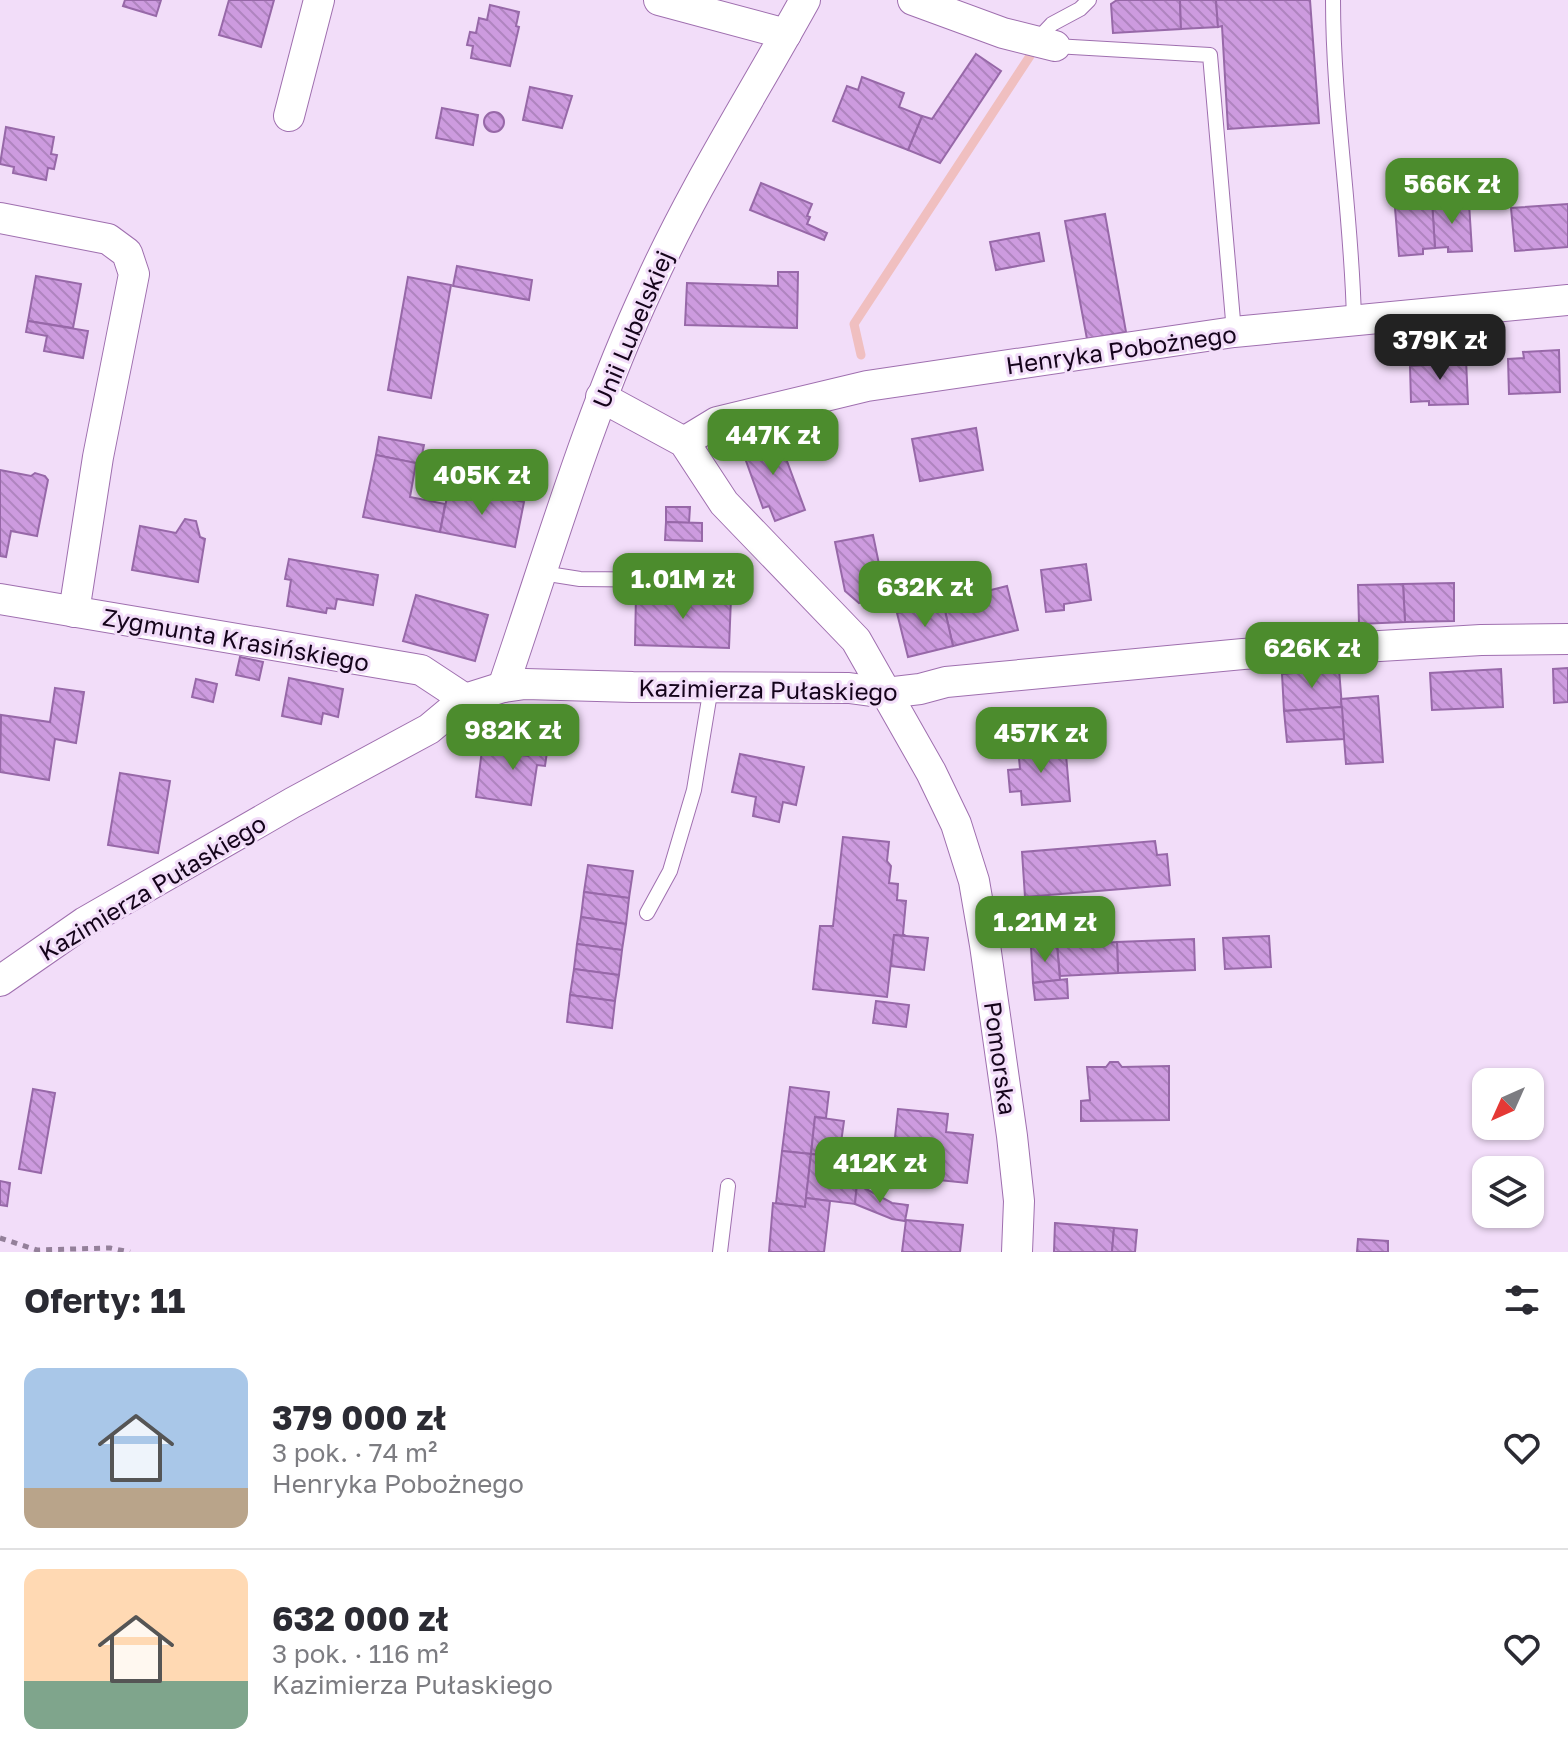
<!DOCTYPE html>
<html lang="pl">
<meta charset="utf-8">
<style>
body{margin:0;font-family:"Golos Text",sans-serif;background:#f2f2f3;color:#2b2b33;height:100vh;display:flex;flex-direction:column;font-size:30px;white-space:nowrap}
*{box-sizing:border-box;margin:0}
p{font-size:26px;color:#7c7c81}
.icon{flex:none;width:44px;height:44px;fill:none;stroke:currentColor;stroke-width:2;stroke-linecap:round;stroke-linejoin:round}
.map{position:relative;height:1252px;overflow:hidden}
.panel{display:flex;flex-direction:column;background:#fff;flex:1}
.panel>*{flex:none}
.needle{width:52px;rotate:225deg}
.fabs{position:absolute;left:1472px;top:1068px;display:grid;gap:16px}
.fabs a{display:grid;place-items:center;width:72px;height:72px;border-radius:16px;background:#fff;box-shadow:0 2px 6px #0004;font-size:40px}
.price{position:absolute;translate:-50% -68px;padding:0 18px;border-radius:16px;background:#4c8c2d;color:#fff;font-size:26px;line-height:52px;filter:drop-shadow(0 2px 4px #0008)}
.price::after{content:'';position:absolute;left:50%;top:48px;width:24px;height:18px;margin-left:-12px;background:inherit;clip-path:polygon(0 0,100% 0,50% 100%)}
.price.active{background:#222;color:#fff}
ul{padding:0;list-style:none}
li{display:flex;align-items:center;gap:24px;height:200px;padding:0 24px}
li+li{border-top:2px solid #e1e1e2}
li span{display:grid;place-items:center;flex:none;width:224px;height:160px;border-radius:16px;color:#555}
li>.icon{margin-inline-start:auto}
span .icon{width:96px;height:96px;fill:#fffc;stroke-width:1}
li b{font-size:34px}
h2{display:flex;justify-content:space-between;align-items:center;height:96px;padding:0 24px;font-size:34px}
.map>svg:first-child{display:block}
</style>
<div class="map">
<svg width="1568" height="1252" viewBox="0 0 1568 1252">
<defs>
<pattern id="building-back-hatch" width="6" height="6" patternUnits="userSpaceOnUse" patternTransform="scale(2)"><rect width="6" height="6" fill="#cd9bdf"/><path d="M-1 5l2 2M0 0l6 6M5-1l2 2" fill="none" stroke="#af84bf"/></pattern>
</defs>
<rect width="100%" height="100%" fill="#f2ddf9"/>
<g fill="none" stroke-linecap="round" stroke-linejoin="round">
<!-- stream -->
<path stroke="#f0bfc0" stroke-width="9" d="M861,355l-7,-31 176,-268"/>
</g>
<!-- building -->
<g fill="url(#building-back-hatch)" stroke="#9768a8" stroke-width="2">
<path d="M125,0h36l-5,16 -33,-10z"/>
<path d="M229,0h45l-13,47 -42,-12z"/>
<path d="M1117,0h63l1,29 -68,4 -2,-29z"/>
<path d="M1180,0h36l2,27 -37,2z"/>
<path d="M1216,0h94l9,123 -91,6 -6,-103 -4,1z"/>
<path d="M490,5l29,7 -3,14 3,1 -9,39 -39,-8 2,-12 -6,-1 3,-13 6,1 3,-15 8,2z"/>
<path d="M976,54l25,17 -61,92 -32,-13 14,-34 10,3z"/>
<path d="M862,77l42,16 -5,14 23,9 -14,34 -75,-29 14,-35 11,4z"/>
<path d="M530,87l42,9 -10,32 -39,-8z"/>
<path d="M442,108l36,7 -5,30 -37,-7z"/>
<circle cx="494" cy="122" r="10"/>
<path d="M6,127l48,10 -3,17 6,1 -3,14 -6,-1 -2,12 -33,-7 1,-6 -14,-3z"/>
<path d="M761,183l51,21 -5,12 3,1 -3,7 20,9 -3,7 -74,-30z"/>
<path d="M1448,200l1,4 20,-1 3,48 -24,1v-5l-13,1 -3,-47z"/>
<path d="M1432,201l3,47 -12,1v5l-24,2 -4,-48 21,-1v-5z"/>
<path d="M1568,204v43l-53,4 -4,-43z"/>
<path d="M1105,214l21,118 -39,7 -22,-118z"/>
<path d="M1039,233l5,28 -48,9 -6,-28z"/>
<path d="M457,266l75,14 -3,20 -76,-14z"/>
<path d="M778,272h20l-1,56 -112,-3 2,-42 91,3z"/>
<path d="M36,276l45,8 -8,44 -45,-7z"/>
<path d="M408,277l43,8 -20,113 -43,-8z"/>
<path d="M28,321l60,10 -5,27 -39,-7 3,-15 -21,-4z"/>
<path d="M1559,350l1,42 -51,2 -1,-35 16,-1 -1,-6z"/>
<path d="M1466,359l2,45 -39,1v-4l-18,1 -1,-36 17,-1v-5z"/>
<path d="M976,428l7,42 -63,11 -8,-42z"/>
<path d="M777,434l28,76 -30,11 -6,-15 -6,2 -22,-61z"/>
<path d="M379,437l45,8 -4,19 -44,-9z"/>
<path d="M376,455l40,8 -6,34 35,7 -5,28 -77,-15z"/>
<path d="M0,470l31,6 4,-3 10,3 3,4 -11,56 -26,-5 -5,26 -6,-1z"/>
<path d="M449,487l75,15 -9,45 -75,-15z"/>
<path d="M666,507h24l-1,16 -23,-1z"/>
<path d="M185,519l11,2 4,16 5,2 -7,43 -66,-12 8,-44 36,7z"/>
<path d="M666,522l36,1v18l-37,-1z"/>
<path d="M873,535l12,58 -26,10 -14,-12 -10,-49z"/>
<path d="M289,559l89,16 -5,30 -36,-6 -2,10 -8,-1 -1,5 -39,-7 4,-26 -6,-1z"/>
<path d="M1086,564l5,36 -27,4v6l-18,2 -5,-42z"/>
<path d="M1454,583v38l-49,1 -2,-38z"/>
<path d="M1403,584l2,38 -46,2 -1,-39z"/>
<path d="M1007,586l11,44 -65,16 -10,-44z"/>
<path d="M636,594l95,4 -2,50 -94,-3z"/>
<path d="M416,595l72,20 -13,46 -72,-20z"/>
<path d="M943,602l10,44 -45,11 -11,-44z"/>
<path d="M240,657l23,5 -4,18 -23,-5z"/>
<path d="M1568,668v34l-14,1 -1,-34z"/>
<path d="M1339,669l3,38 -58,4 -2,-37z"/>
<path d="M1501,669l2,38 -71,3 -2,-37z"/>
<path d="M289,678l54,11 -5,28 -15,-4 -2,11 -39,-8z"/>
<path d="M196,679l21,5 -4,18 -21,-5z"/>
<path d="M55,688l29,4 -8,51 -21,-4 -6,41 -49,-8 1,-57 49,7z"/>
<path d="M1378,696l5,66 -37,2 -5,-65z"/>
<path d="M1342,707l2,32 -57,3 -3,-31z"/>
<path d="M532,728l18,3 -5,35 -8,-1 -6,40 -55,-8 6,-47 46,6z"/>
<path d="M1065,743l5,58 -48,4 -1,-14 -11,1 -2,-22 12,-1 -2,-22z"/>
<path d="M740,754l64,13 -8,38 -13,-3 -4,20 -26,-6 3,-19 -24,-5z"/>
<path d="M120,773l50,8 -12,72 -50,-8z"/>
<path d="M843,837l46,5 -2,19 4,5 -2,17 9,1 -1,16 9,1 -3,33 3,2 -12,-1 -7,62 -74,-8 7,-63h13z"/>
<path d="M1155,841l2,14 10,-1 3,31 -145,12 -3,-45z"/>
<path d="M588,865l45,6 -4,27 -45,-6z"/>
<path d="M584,892l45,6 -3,26 -45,-7z"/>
<path d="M581,917l45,7 -4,26 -45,-6z"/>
<path d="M894,935l34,3 -4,32 -33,-4z"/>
<path d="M1269,936l2,31 -46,2 -2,-31z"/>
<path d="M1194,939l1,31 -77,3 -1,-31z"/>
<path d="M1117,942l1,31 -58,3 -3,-31z"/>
<path d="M577,944l45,6 -3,25 -45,-6z"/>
<path d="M1057,945l3,35 -27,3 -2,-36z"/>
<path d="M574,969l45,6 -4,26 -45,-6z"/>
<path d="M1067,979l1,19 -33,2 -2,-17z"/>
<path d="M570,995l45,6 -3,27 -45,-6z"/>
<path d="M876,1001l33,4 -3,22 -33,-4z"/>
<path d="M1110,1062h8l4,5 47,-1v54l-88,1v-20l9,-1 -3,-33h19z"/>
<path d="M790,1087l39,5 -3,26 -11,-1 -4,37 -29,-3z"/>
<path d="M33,1089l22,4 -14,80 -22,-4z"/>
<path d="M898,1109l50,5 -2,18 27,3 -6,48 -76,-8z"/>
<path d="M815,1117l29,4 -5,36 -28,-3z"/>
<path d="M782,1151l29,3 -6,53 -29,-4z"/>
<path d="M811,1154l48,5 -4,45 -49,-6z"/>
<path d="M0,1181l10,2 -3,23 -7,-1z"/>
<path d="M857,1184l35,19 16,2 -3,16 -13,-2 -37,-15z"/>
<path d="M806,1198l24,3 -6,51h-55l4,-49 32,4z"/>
<path d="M906,1220l57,5 -3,27h-58z"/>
<path d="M1055,1223l59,5 -2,24h-58z"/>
<path d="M1114,1228l23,2 -2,22h-23z"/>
<path d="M1358,1239l30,2v11h-31z"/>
</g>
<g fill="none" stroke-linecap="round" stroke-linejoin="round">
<!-- service casing -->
<g stroke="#9f6faf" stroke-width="16">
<g id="service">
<path d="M1333,0c0,107 19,214 21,321"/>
<path d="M1036,41l16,-17 28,-15 9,-9"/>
<path d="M1055,46l155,9 24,277"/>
<path d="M542,573l38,6 99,1"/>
<path d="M647,913l23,-42 24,-81 17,-103"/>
<path d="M720,1252l8,-66"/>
</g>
</g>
<!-- minor casing -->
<g stroke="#9f6faf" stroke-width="32">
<g id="minor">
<path d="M659,0l127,34"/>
<path d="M913,0l90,33 52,13"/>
<path d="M289,116l30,-116"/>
<path d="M0,218l108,21 19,14 7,21 -36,183 -24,155"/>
<path d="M601,397l83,45 40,61 132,137 75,132 25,52 18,57 11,64 27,191 7,65 -2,51"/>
<path d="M684,442l33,-20 150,-36 367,-54 334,-32"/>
<path d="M0,599l421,71 44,29"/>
<path d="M503,687c46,-134 85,-270 145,-399 45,-100 104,-192 157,-288"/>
<path d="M0,981l85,-59 207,-119 137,-74 36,-30 38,-12 22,-3 108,3 216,1 37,5 34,-4 26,-7 297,-28 238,-14 87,-1"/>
</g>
</g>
<!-- path -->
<path stroke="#94809a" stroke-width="5" stroke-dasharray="6 6" stroke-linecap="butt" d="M0,1238l37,12 73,-2 20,4"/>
<!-- service -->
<use href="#service" stroke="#fff" stroke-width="14"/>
<!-- minor -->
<use href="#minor" stroke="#fff" stroke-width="30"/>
</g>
<g text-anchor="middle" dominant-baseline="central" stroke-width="6" stroke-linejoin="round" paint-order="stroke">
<!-- street labels -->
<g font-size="24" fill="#15041b" stroke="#f2ddf9">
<text transform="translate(632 329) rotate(-67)">Unii Lubelskiej</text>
<text transform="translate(1121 349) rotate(-8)">Henryka Pobożnego</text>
<text transform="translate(236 639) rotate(10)">Zygmunta Krasińskiego</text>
<text transform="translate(768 689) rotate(1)">Kazimierza Pułaskiego</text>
<text transform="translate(152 887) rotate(-31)">Kazimierza Pułaskiego</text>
<text transform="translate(1001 1058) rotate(82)">Pomorska</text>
</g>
</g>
</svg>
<div class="fabs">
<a><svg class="needle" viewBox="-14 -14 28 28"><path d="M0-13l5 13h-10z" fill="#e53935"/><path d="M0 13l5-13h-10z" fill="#7c7c81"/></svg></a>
<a><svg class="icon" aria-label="layers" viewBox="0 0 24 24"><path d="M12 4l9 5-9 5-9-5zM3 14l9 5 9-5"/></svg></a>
</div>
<b class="price" style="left:1452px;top:226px">566K zł</b>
<b class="price active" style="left:1440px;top:382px">379K zł</b>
<b class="price" style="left:773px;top:477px">447K zł</b>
<b class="price" style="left:482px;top:517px">405K zł</b>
<b class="price" style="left:683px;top:621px">1.01M zł</b>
<b class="price" style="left:925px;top:629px">632K zł</b>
<b class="price" style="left:1312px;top:690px">626K zł</b>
<b class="price" style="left:513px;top:772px">982K zł</b>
<b class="price" style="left:1041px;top:775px">457K zł</b>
<b class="price" style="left:1045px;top:964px">1.21M zł</b>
<b class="price" style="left:880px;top:1205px">412K zł</b>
</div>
<section class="panel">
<h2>Oferty: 11<svg class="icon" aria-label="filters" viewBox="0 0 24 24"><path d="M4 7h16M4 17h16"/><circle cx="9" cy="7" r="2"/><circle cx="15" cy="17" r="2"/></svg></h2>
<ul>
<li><span style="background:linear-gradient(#a9c7e8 75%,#b9a48a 0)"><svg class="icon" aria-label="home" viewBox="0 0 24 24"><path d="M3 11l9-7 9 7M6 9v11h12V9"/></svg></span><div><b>379 000 zł</b><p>3 pok. · 74 m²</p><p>Henryka Pobożnego</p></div><svg class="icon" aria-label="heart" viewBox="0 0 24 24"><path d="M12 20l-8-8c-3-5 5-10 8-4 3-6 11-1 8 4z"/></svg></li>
<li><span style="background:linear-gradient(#ffd9b3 70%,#7fa58c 0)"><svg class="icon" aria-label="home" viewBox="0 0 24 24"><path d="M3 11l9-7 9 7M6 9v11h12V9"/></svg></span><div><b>632 000 zł</b><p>3 pok. · 116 m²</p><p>Kazimierza Pułaskiego</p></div><svg class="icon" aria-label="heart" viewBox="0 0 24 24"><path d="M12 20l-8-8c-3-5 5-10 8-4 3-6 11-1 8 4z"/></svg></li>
</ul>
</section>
